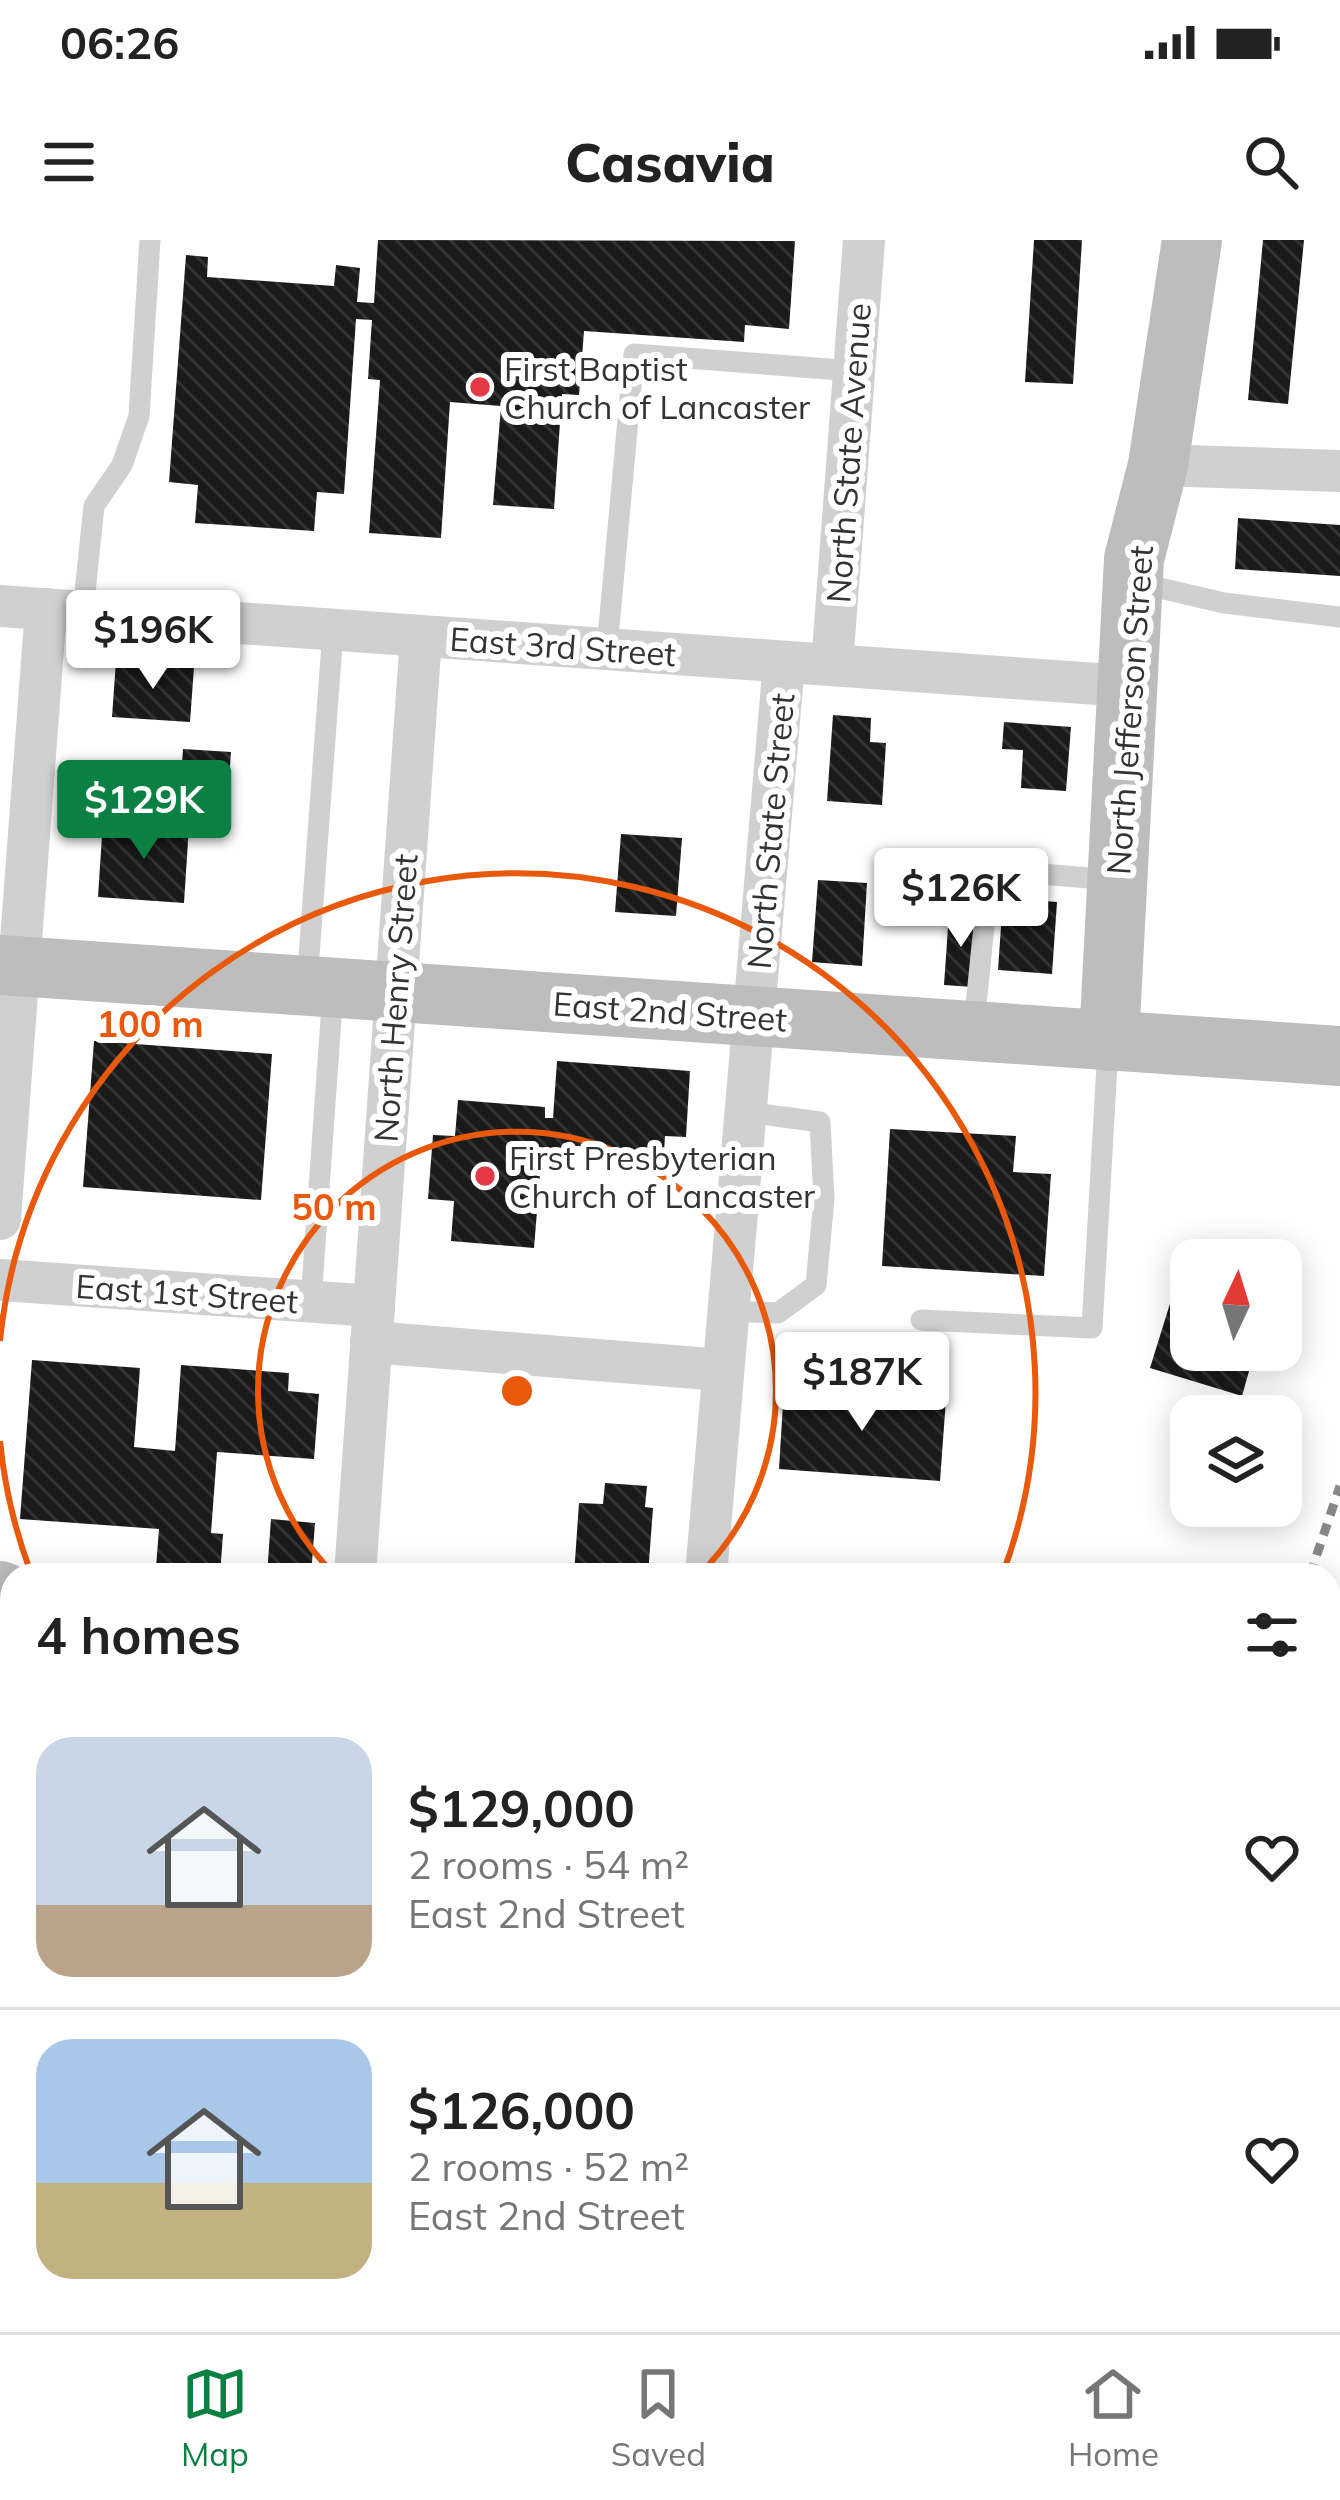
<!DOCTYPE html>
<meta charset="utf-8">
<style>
body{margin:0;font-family:Mulish,sans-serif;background:#f6f6f6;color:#222;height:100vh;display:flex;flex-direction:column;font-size:45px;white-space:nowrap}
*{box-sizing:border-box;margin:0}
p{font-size:39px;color:#767676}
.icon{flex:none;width:66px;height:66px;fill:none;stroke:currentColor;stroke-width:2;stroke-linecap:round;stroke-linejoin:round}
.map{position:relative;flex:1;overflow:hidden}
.side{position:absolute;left:0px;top:1323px;width:1341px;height:771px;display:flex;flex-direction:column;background:#fff;border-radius:36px 36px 0 0;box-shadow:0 6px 30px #0003}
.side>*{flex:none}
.needle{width:78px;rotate:4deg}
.buttons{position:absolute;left:1170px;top:999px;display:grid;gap:24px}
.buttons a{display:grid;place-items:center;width:132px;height:132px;border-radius:24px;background:#fff;box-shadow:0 6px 30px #0003;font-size:60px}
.price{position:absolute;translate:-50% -102px;padding:0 27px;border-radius:12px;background:#fff;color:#222;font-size:39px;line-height:78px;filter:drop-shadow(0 3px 6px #0008)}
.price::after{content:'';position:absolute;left:50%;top:72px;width:36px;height:27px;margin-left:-18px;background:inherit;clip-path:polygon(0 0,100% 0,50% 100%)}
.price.selected{background:#0b8043;color:#fff}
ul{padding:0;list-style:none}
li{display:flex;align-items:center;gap:36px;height:300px;padding:0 36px}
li+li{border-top:3px solid #e0e0e0}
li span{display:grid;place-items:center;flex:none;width:336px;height:240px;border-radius:36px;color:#555}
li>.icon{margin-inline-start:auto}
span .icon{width:144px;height:144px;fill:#fffc;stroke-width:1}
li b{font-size:51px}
h2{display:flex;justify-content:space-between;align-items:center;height:144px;padding:0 36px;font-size:51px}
.status{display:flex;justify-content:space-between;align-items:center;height:84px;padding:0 60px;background:#fff;direction:ltr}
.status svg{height:33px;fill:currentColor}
header{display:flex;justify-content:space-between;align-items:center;height:156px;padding:0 36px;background:#fff;font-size:54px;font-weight:800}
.tabs{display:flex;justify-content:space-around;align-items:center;height:168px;border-top:3px solid #e0e0e0;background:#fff;font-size:33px;color:#767676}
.tabs a{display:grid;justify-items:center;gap:6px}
.tabs .selected{color:#0b8043}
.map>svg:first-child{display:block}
</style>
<div class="status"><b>06:26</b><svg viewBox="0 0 49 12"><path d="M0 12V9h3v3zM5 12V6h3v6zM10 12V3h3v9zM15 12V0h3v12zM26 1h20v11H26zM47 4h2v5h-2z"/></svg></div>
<header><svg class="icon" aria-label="menu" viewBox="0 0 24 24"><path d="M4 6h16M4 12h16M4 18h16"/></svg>Casavia<svg class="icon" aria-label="search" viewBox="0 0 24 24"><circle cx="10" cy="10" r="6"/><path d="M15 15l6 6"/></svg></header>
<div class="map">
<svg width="1340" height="2092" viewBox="0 0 1340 2092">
<defs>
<pattern id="forest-crowns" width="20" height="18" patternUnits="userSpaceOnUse" patternTransform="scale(3)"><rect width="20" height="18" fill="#e6ecdf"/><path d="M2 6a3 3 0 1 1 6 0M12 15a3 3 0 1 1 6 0" fill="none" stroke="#c6cbc0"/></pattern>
<pattern id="building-back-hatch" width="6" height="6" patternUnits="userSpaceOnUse" patternTransform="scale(3)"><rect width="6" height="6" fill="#1a1a1a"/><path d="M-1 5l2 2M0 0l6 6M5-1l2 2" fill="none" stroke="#333"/></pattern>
</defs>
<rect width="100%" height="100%" fill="#fff"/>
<!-- forest -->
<path fill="url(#forest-crowns)" d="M1340,1956v136h-133l5,-10h117v-125z"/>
<!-- building -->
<g fill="url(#building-back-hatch)">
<path d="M378,0l417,1 -6,88 -44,-4 -1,17 -160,-11 -5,64 -17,-1 -8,115 -61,-4 8,-99 -51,-4 -9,136 -72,-5 11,-153 -12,-1 4,-59 -16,-1 -12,175 -27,-2 -3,39 -119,-8 3,-38 -29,-3 17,-227 22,2 -1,20 127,9 2,-21 24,3 -3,34 17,1z"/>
<path d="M1034,0h48l-9,144 -48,-2z"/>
<path d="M1263,0h41l-16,164 -40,-4z"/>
<path d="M1238,278l102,7v51l-105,-7z"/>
<path d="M116,421l78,6 -4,55 -78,-5z"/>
<path d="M833,475l38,3 -1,24 16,1 -4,62 -55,-4z"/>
<path d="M1004,482l67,5 -5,64 -45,-3 2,-38 -21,-1z"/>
<path d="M183,509l48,3 -3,43 -48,-3z"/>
<path d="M103,580l86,6 -5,77 -86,-6z"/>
<path d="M621,594l61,4 -6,78 -61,-4z"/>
<path d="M818,640l49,3 -5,83 -50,-4z"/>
<path d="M1003,658l54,4 -5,72 -54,-4z"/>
<path d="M949,673l29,2 -5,72 -29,-2z"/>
<path d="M94,801l178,13 -11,146 -178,-13z"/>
<path d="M557,821l133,10 -4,66 -21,-1 -1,16 -101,-7 -1,6 -20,-1 -8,98 -83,-7 3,-40 -26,-2 5,-64 22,1 3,-36 87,7v11h8z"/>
<path d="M890,889l126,7 -3,36 38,2 -7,102 -162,-10z"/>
<path d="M1182,1025l9,3v82h64l-13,46 -92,-28z"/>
<path d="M32,1120l108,8 -6,79 41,4 6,-86 108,8 -1,18 31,3 -5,65 -97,-7 -6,81 12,1 -3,41h-72v-9l8,1 3,-38 -139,-10z"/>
<path d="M784,1147l162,12 -6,82 -161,-12z"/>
<path d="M605,1243l42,3 -2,21 8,1 -5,67h-74l5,-72 24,1z"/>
<path d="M271,1279l44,4 -4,52h-44z"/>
<path d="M371,2082h49v10h-50z"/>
<path d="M503,2082h80l-1,10h-79z"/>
</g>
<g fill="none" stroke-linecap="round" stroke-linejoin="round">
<!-- path -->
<g stroke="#cdcdcd" stroke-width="6" stroke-dasharray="6 6" stroke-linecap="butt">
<path d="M0,1422l10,-9"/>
<path d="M0,1494l3,4"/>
</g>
<!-- lane -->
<g stroke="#d0d0d0" stroke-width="21">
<path d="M1138,343l86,20 116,14"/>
<path d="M83,371l11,-105 28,-41 17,-49 11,-176"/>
<path d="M607,409l27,-295 220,17"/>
<path d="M307,743l26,-353"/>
<path d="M974,785l15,-149 17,-5 107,9"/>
<path d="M311,1061l22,-310"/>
<path d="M728,1071l50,2 38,-28 8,-86 -4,-77 -74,-10"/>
<path d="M921,1080l171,8 16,-281"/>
</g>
<!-- street -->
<g stroke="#d0d0d0" stroke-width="42">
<path d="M1158,225l182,6"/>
<path d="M0,366l1126,80"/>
<path d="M832,425l32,-425"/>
<path d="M0,979l46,-610"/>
<path d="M0,1040l374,26"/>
<path d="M371,1102l351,28"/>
<path d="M355,1335l66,-938"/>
<path d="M706,1335l78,-913"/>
<path d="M0,1831l12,1"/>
<path d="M299,2092l1,-10"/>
<path d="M655,2092l1,-10"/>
</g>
<!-- secondary -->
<g stroke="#bdbdbd" stroke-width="60">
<path d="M0,725l1340,91"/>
<path d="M1109,801l25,-482 24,-94 34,-225"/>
<path d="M0,1351l12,5"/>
<path d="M1329,1544l11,1"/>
<path d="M0,1573l12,-5"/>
</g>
<!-- rail -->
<g stroke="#888" stroke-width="9" stroke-dasharray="12 9" stroke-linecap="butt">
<path d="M1310,1335l30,-89"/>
<path d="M1053,2092l3,-10"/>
</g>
</g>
<!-- distance rings -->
<g fill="none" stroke="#e8590c" stroke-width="6">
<path d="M334 1334A259 259 0 1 1 700 1334"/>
<path d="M31 1333A519 519 0 0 1 0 1201M0 1101A519 519 0 1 1 1003 1333"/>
</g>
<!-- markers -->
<g fill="#e63946" stroke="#fff" stroke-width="4.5">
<circle cx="480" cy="147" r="12"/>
<circle cx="485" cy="936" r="12"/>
</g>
<g text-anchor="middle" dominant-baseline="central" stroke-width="12" stroke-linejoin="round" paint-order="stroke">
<!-- poi labels -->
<g font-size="33" fill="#333" stroke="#fff" text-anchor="start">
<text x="504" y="128">First Baptist<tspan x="504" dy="38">Church of Lancaster</tspan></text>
<text x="509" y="917">First Presbyterian<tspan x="509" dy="38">Church of Lancaster</tspan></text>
</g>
<!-- street labels -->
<g font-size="33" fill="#333" stroke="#fff">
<text transform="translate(848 213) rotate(-86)">North State Avenue</text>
<text transform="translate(563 406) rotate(4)">East 3rd Street</text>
<text transform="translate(1129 470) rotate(-86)">North Jefferson Street</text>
<text transform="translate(770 591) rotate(-85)">North State Street</text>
<text transform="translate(395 758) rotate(-86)">North Henry Street</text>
<text transform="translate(670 771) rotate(4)">East 2nd Street</text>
<text transform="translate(187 1053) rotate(4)">East 1st Street</text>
</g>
</g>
<circle cx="517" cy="1151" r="18" fill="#e8590c" stroke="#fff" stroke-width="6"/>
<g font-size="36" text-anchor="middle" font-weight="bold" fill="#e8590c" stroke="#fff" stroke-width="12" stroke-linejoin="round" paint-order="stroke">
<text x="150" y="797">100 m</text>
<text x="334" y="980">50 m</text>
</g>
</svg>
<div class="buttons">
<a><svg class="needle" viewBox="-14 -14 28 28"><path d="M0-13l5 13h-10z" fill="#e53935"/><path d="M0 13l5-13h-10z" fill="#767676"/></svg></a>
<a><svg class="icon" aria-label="layers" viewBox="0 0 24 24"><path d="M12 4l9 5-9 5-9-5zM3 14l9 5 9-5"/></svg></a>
</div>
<b class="price" style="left:153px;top:452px">$196K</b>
<b class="price selected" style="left:144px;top:622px">$129K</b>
<b class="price" style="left:961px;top:710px">$126K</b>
<b class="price" style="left:862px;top:1194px">$187K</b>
<section class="side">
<h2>4 homes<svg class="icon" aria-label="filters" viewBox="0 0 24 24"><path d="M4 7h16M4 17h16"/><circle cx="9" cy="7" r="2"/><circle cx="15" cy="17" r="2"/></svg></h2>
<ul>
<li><span style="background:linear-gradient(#c9d6e8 70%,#b9a48a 0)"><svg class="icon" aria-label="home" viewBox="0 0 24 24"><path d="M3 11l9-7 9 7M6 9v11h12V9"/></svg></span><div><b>$129,000</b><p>2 rooms · 54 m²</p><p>East 2nd Street</p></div><svg class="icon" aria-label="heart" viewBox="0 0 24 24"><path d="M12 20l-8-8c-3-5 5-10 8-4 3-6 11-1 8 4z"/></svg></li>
<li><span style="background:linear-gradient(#a9c7e8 60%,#c2b280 0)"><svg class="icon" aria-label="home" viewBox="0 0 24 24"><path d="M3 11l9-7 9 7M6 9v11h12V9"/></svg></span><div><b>$126,000</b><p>2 rooms · 52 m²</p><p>East 2nd Street</p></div><svg class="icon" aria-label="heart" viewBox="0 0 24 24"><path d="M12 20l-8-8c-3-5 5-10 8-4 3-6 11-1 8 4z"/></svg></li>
</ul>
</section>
</div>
<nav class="tabs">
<a class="selected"><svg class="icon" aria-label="map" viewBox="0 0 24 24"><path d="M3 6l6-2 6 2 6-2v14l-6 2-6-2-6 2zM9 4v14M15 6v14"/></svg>Map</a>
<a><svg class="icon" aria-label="saved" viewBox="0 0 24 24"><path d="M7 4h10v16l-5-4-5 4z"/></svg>Saved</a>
<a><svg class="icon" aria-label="home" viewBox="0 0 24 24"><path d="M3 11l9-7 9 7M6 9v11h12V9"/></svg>Home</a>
</nav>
